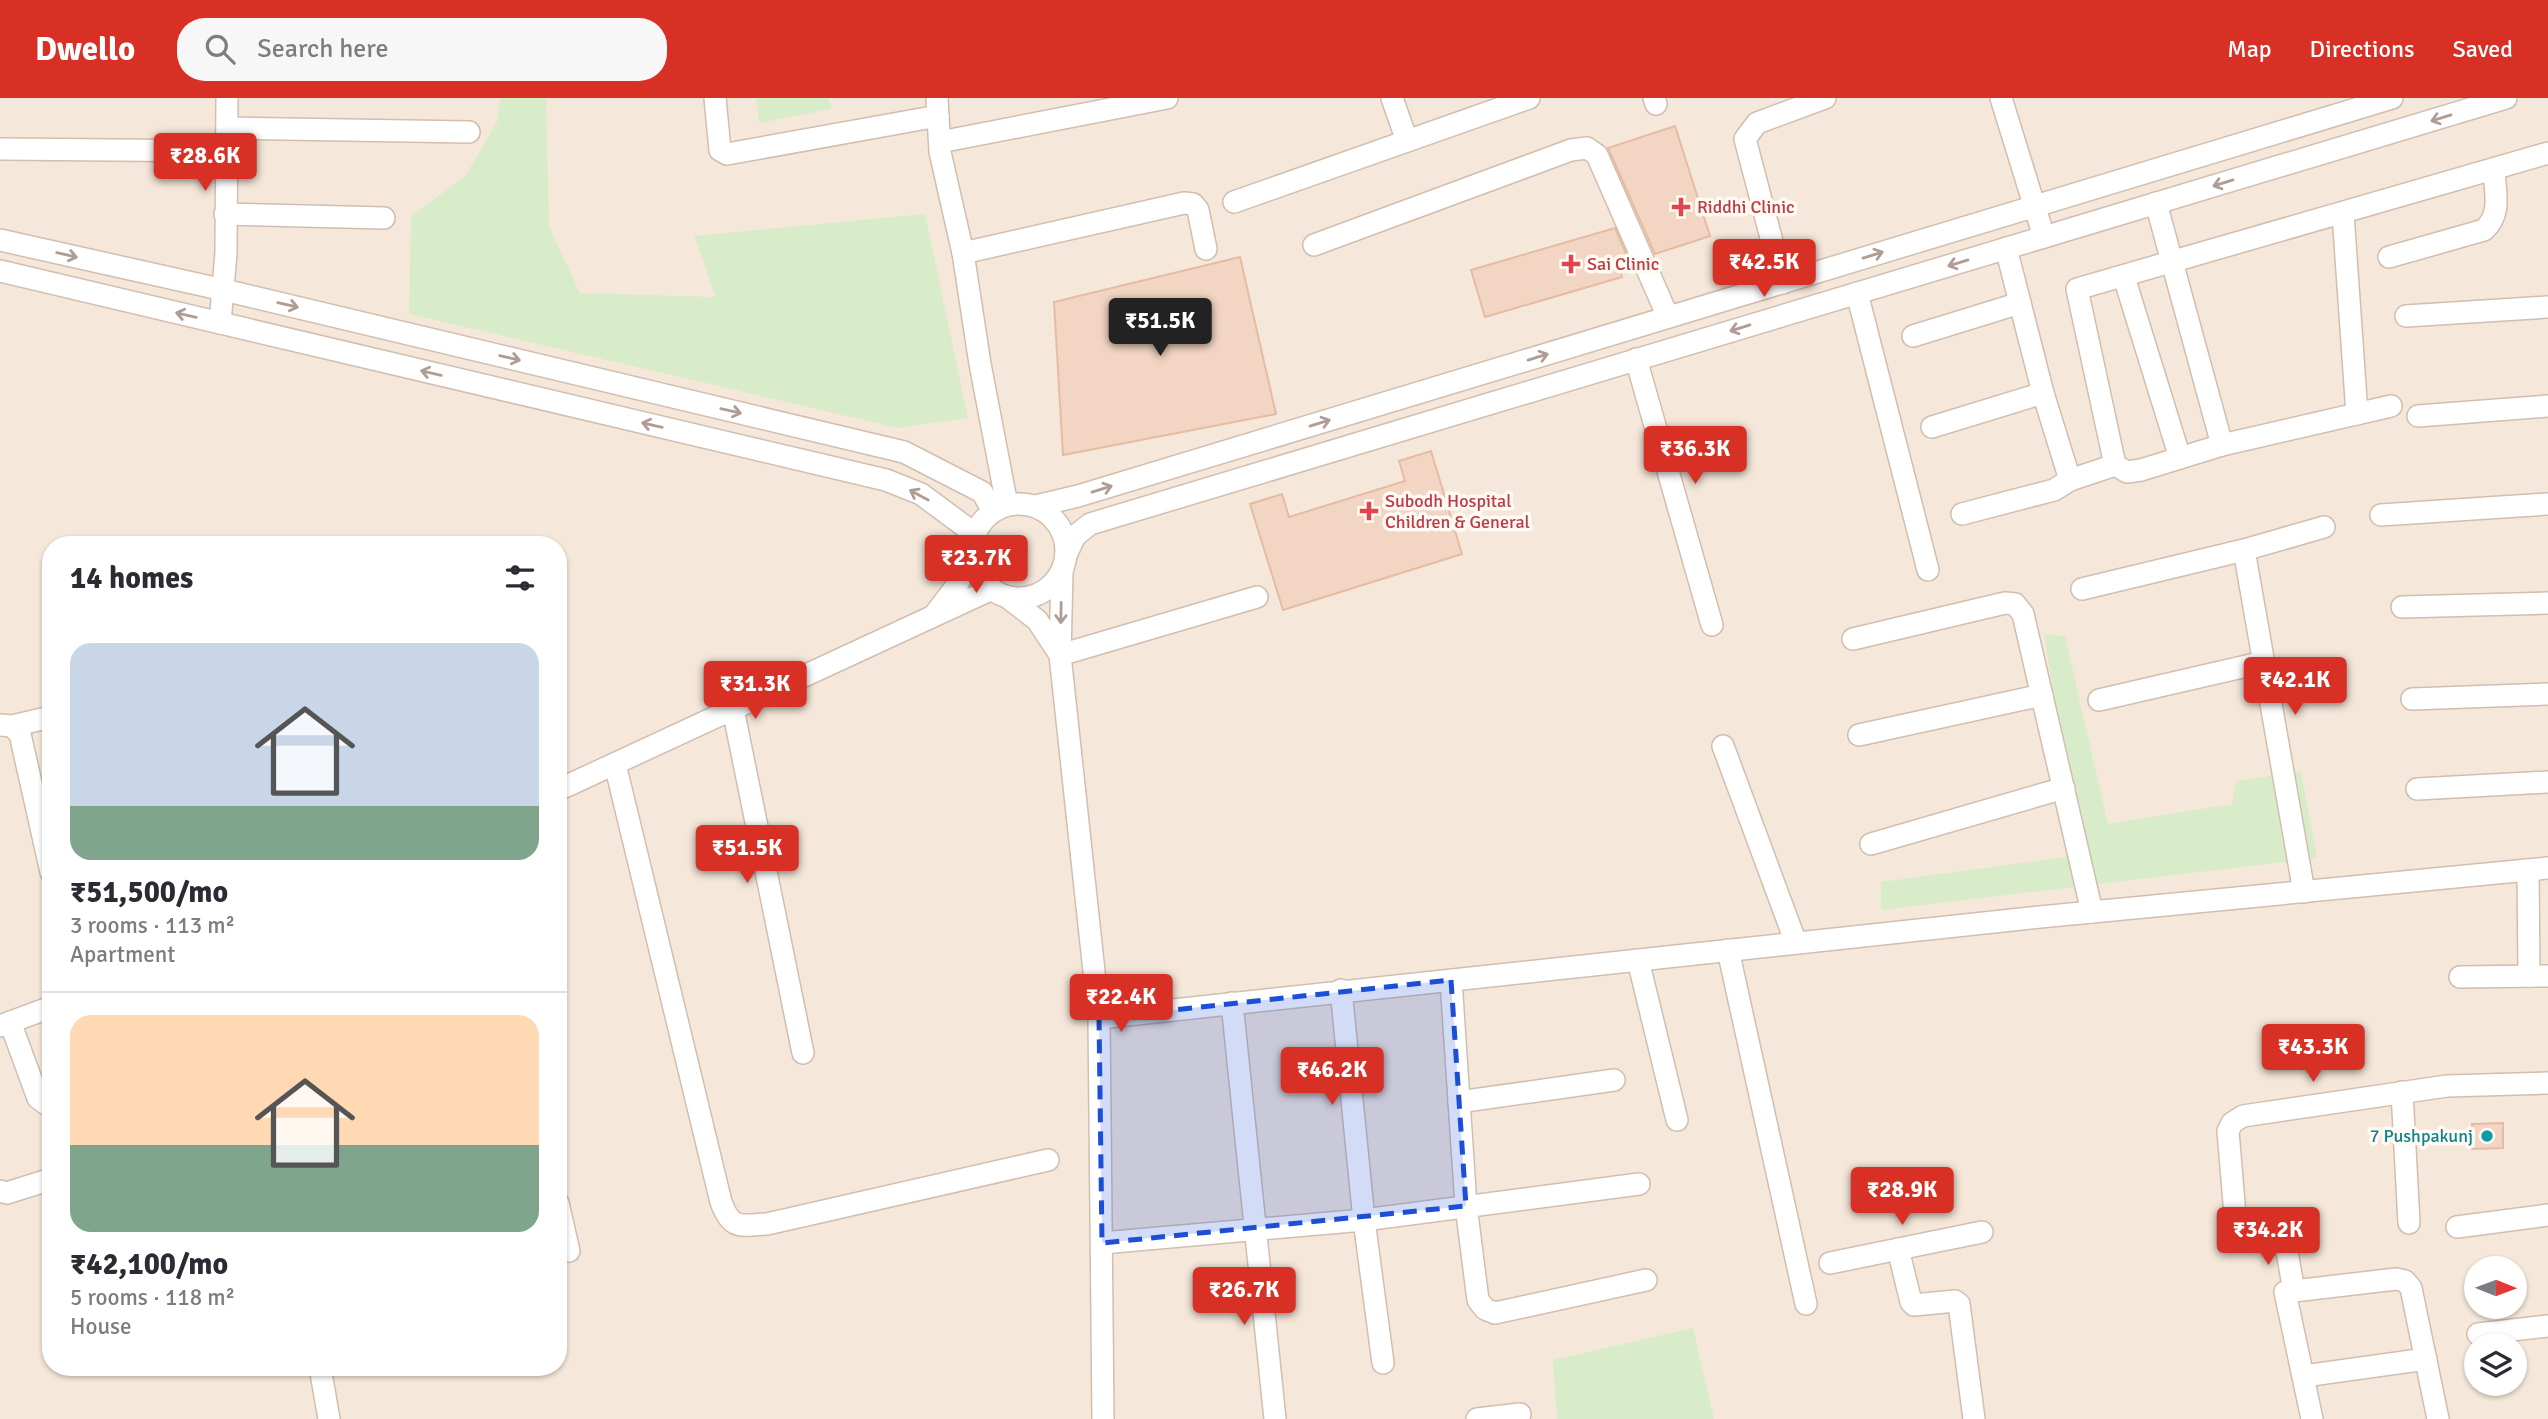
<!DOCTYPE html>
<meta charset="utf-8">
<style>
body{margin:0;font-family:Signika,sans-serif;background:#f7f7f7;color:#2b2b33;height:100vh;display:flex;flex-direction:column;font-size:26px;white-space:nowrap}
*{box-sizing:border-box;margin:0}
p{font-size:23px;color:#7c7c81}
.icon{flex:none;width:38px;height:38px;fill:none;stroke:currentColor;stroke-width:2;stroke-linecap:round;stroke-linejoin:round}
.map{position:relative;flex:1;overflow:hidden}
.side{position:absolute;left:42px;top:438px;width:525px;height:840px;display:flex;flex-direction:column;background:#fff;border-radius:28px;box-shadow:0 2px 5px #0004}
.side>*{flex:none}
.needle{width:46px;rotate:91deg}
.controls{position:absolute;left:2464px;top:1158px;display:grid;gap:14px}
.controls a{display:grid;place-items:center;width:63px;height:63px;border-radius:50%;background:#fff;box-shadow:0 2px 5px #0004;font-size:35px}
.price{position:absolute;translate:-50% -60px;padding:0 16px;border-radius:7px;background:#d93025;color:#fff;font-size:23px;line-height:46px;filter:drop-shadow(0 2px 4px #0008)}
.price::after{content:'';position:absolute;left:50%;top:42px;width:21px;height:16px;margin-left:-10px;background:inherit;clip-path:polygon(0 0,100% 0,50% 100%)}
.price.active{background:#222;color:#fff}
ul{padding:0;list-style:none}
li{display:grid;align-content:center;gap:14px;height:371px;padding:0 28px}
li+li{border-top:2px solid #e1e1e2}
li span{display:grid;place-items:center;height:217px;border-radius:21px;color:#555}
li>.icon{margin-inline-start:auto}
span .icon{width:126px;height:126px;fill:#fffc;stroke-width:1}
li b{font-size:30px}
h2{display:flex;justify-content:space-between;align-items:center;height:84px;padding:0 28px;font-size:30px}
header{display:flex;align-items:center;gap:42px;box-sizing:border-box;height:98px;padding:0 35px;background:#d93025;color:#fff}
header strong{font-size:33px}
nav{display:flex;gap:38px;margin-inline-start:auto;font-size:24px}
.search{width:490px;height:63px;background:#f7f7f7;display:flex;align-items:center;gap:18px;box-sizing:border-box;padding:0 24px;border-radius:28px;color:#7c7c81;font-size:26px}
.map>svg:first-child{display:block}
</style>
<header>
<strong>Dwello</strong>
<div class="search"><svg class="icon" aria-label="search" viewBox="0 0 24 24"><circle cx="10" cy="10" r="6"/><path d="M15 15l6 6"/></svg>Search here</div>
<nav><a>Map</a><a>Directions</a><a>Saved</a></nav>
</header>
<div class="map">
<svg width="2548" height="1321" viewBox="0 0 2548 1321">
<rect width="100%" height="100%" fill="#fdf6ec"/>
<!-- residential -->
<path fill="#f5e8da" fill-rule="evenodd" d="M0,0h2548v1321h-2548zM51,446h507v823h-507zM2476,1171h39v38h-39zM2476,1248h39v38h-39z"/>
<!-- green -->
<g fill="#d8ecc9">
<path d="M500,0h46l3,129 31,66 136,4 -22,-61 231,-22 43,204 -70,10 -489,-114 2,-98 54,-40 32,-54z"/>
<path d="M756,0h73l2,11 -72,14z"/>
<path d="M2044,536l21,2 43,188 124,-20 4,-23 65,-10 16,87 -436,52v-28l198,-27z"/>
<path d="M1693,1230l21,91h-157l-4,-59z"/>
</g>
<!-- building -->
<g fill="#f3d5c3" stroke="#e6bba3" stroke-width="2">
<path d="M1675,28l35,110 -55,18 -47,-106z"/>
<path d="M1615,130l15,35 -11,3 3,11 -137,40 -14,-47z"/>
<path d="M1240,159l36,157 -213,41 -9,-153z"/>
<path d="M1431,353l31,103 -179,56 -33,-106 32,-10 7,23 116,-36 -6,-20z"/>
<path d="M2503,1025v25l-31,1v-25z"/>
</g>
<g fill="none" stroke-linecap="round" stroke-linejoin="round">
<!-- minor casing -->
<g stroke="#d1beb0" stroke-width="24">
<g id="minor">
<path d="M715,0l5,52 7,4 211,-38"/>
<path d="M937,0l3,54 23,101 17,111 27,141"/>
<path d="M1392,0l15,43"/>
<path d="M1654,0l2,6"/>
<path d="M2001,0l43,139"/>
<path d="M227,30l242,4"/>
<path d="M940,44l227,-44"/>
<path d="M0,51l228,2"/>
<path d="M1234,104l295,-104"/>
<path d="M2156,105l66,242"/>
<path d="M225,116l159,4"/>
<path d="M2343,116l14,200"/>
<path d="M0,142l224,50 680,162 78,40 11,19"/>
<path d="M1314,147l257,-95 16,-2 10,7 71,162"/>
<path d="M963,155l221,-50 9,1 5,6 8,39"/>
<path d="M2389,159l95,-27c18,-16 11,-38 10,-60"/>
<path d="M0,173l886,209 35,14 54,40"/>
<path d="M2124,179l56,181"/>
<path d="M1783,185l-38,-144 12,-16 68,-25"/>
<path d="M1857,195l71,277"/>
<path d="M2406,218l142,-9"/>
<path d="M220,225l6,-70 1,-155"/>
<path d="M1913,238l107,-33"/>
<path d="M1636,261l76,266"/>
<path d="M2391,308l-169,39 -81,25 -14,2 -12,-7 -38,-176 471,-136"/>
<path d="M2418,318l130,-10"/>
<path d="M1932,329l111,-34"/>
<path d="M2070,382l45,-15"/>
<circle cx="1019" cy="453" r="47"/>
<path d="M1036,408l42,-10 1314,-398"/>
<path d="M1962,416l92,-24 16,-10 -27,-87 -37,-145"/>
<path d="M2381,417l167,-11"/>
<path d="M2244,452l60,342"/>
<path d="M1066,457l9,-19 15,-12 1416,-426"/>
<path d="M1062,473l-2,84 39,363 4,401"/>
<path d="M2082,491l162,-39 80,-23"/>
<path d="M1007,499l30,23 23,35"/>
<path d="M2402,509l146,-4"/>
<path d="M935,516l23,-30 14,-36"/>
<path d="M1853,541l152,-36 10,1 8,10 69,298"/>
<path d="M1060,557l197,-58"/>
<path d="M2412,601l136,-5"/>
<path d="M2099,602l165,-38"/>
<path d="M733,611l70,344"/>
<path d="M0,627l12,1 8,8 31,138"/>
<path d="M12,628l39,-9"/>
<path d="M1859,637l183,-40"/>
<path d="M1723,648l73,197"/>
<path d="M615,666l106,438c11,29 19,23 46,22l281,-64"/>
<path d="M2417,691l131,-7"/>
<path d="M558,692l434,-201"/>
<path d="M1871,746l193,-56"/>
<path d="M2528,772l1,106"/>
<path d="M1728,852l78,354"/>
<path d="M1638,862l39,160"/>
<path d="M2460,879l88,-1"/>
<path d="M1451,882l15,226 12,94 7,9 10,4 151,-33"/>
<path d="M1341,892l23,230 19,143"/>
<path d="M1232,905l43,416"/>
<path d="M1099,920l941,-101 508,-49"/>
<path d="M10,924l28,76 8,6 5,-1"/>
<path d="M0,928l51,-19"/>
<path d="M2402,994l7,131"/>
<path d="M1459,1004l155,-22"/>
<path d="M0,1093l7,2 44,-14"/>
<path d="M558,1105l11,48"/>
<path d="M2457,1129l91,-12"/>
<path d="M2284,1137l10,56"/>
<path d="M2237,1141l-9,-108 4,-8 11,-7 204,-30 101,-3"/>
<path d="M1102,1145l262,-23 275,-36"/>
<path d="M1898,1151l13,53 3,3 41,-4 4,3 15,115"/>
<path d="M1830,1165l152,-31"/>
<path d="M2478,1236l70,-8"/>
<path d="M320,1269l9,52"/>
<path d="M2304,1278l122,-17"/>
<path d="M1477,1321l43,-5"/>
<path d="M2312,1321l-27,-127 111,-13 9,2 6,7 27,131"/>
</g>
</g>
<!-- minor -->
<use href="#minor" stroke="#fff" stroke-width="21"/>
</g>
<!-- one-way arrows -->
<defs><path id="oneway-shaft" d="M-6 0H5M1.5-3L5.5 0L1.5 3" fill="none" stroke-width="1.6" stroke-linecap="round" stroke-linejoin="round" transform="scale(1.75)"/></defs>
<g stroke="#af9d94">
<use href="#oneway-shaft" transform="translate(2441 20) rotate(163)"/>
<use href="#oneway-shaft" transform="translate(2223 85) rotate(163)"/>
<use href="#oneway-shaft" transform="translate(67 157) rotate(13)"/>
<use href="#oneway-shaft" transform="translate(1873 157) rotate(-17)"/>
<use href="#oneway-shaft" transform="translate(1958 165) rotate(163)"/>
<use href="#oneway-shaft" transform="translate(288 207) rotate(13)"/>
<use href="#oneway-shaft" transform="translate(186 217) rotate(-167)"/>
<use href="#oneway-shaft" transform="translate(1740 230) rotate(163)"/>
<use href="#oneway-shaft" transform="translate(1538 259) rotate(-17)"/>
<use href="#oneway-shaft" transform="translate(510 260) rotate(13)"/>
<use href="#oneway-shaft" transform="translate(431 275) rotate(-167)"/>
<use href="#oneway-shaft" transform="translate(731 313) rotate(13)"/>
<use href="#oneway-shaft" transform="translate(1320 325) rotate(-17)"/>
<use href="#oneway-shaft" transform="translate(652 327) rotate(-167)"/>
<use href="#oneway-shaft" transform="translate(1102 391) rotate(-17)"/>
<use href="#oneway-shaft" transform="translate(919 397) rotate(-152)"/>
<use href="#oneway-shaft" transform="translate(1061 515) rotate(91)"/>
</g>
<!-- marked area -->
<path fill="#1d4ed8" fill-opacity="0.2" stroke="#1d4ed8" stroke-width="5" stroke-dasharray="14 9" stroke-linejoin="round" d="M1451,882l15,226 -364,37 -3,-225z"/>
<!-- markers -->
<g fill="#e0444e" stroke="#fffaf3" stroke-width="2.5">
<path d="M1677.5 98.5h7v7h7v7h-7v7h-7v-7h-7v-7h7z"/>
<path d="M1567.5 155.5h7v7h7v7h-7v7h-7v-7h-7v-7h7z"/>
<path d="M1365.5 402.5h7v7h7v7h-7v7h-7v-7h-7v-7h7z"/>
</g>
<circle fill="#0f9aa8" stroke="#fffaf3" stroke-width="2.5" cx="2487" cy="1038" r="7"/>
<g text-anchor="middle" dominant-baseline="central" stroke-width="7" stroke-linejoin="round" paint-order="stroke">
<!-- health labels -->
<g font-size="18" fill="#be3a42" stroke="#fffaf3" text-anchor="start">
<text x="1697" y="109">Riddhi Clinic</text>
<text x="1587" y="166">Sai Clinic</text>
<text x="1385" y="403">Subodh Hospital<tspan x="1385" dy="21">Children &amp; General</tspan></text>
</g>
<!-- culture labels -->
<g font-size="18" fill="#0d838f" stroke="#fffaf3" text-anchor="end">
<text x="2473" y="1038">7 Pushpakunj</text>
</g>
</g>
</svg>
<div class="controls">
<a><svg class="needle" viewBox="-14 -14 28 28"><path d="M0-13l5 13h-10z" fill="#e53935"/><path d="M0 13l5-13h-10z" fill="#7c7c81"/></svg></a>
<a><svg class="icon" aria-label="layers" viewBox="0 0 24 24"><path d="M12 4l9 5-9 5-9-5zM3 14l9 5 9-5"/></svg></a>
</div>
<b class="price" style="left:205px;top:95px">₹28.6K</b>
<b class="price" style="left:1764px;top:201px">₹42.5K</b>
<b class="price active" style="left:1160px;top:260px">₹51.5K</b>
<b class="price" style="left:1695px;top:388px">₹36.3K</b>
<b class="price" style="left:976px;top:497px">₹23.7K</b>
<b class="price" style="left:2295px;top:619px">₹42.1K</b>
<b class="price" style="left:755px;top:623px">₹31.3K</b>
<b class="price" style="left:747px;top:787px">₹51.5K</b>
<b class="price" style="left:1121px;top:936px">₹22.4K</b>
<b class="price" style="left:2313px;top:986px">₹43.3K</b>
<b class="price" style="left:1332px;top:1009px">₹46.2K</b>
<b class="price" style="left:1902px;top:1129px">₹28.9K</b>
<b class="price" style="left:2268px;top:1169px">₹34.2K</b>
<b class="price" style="left:1244px;top:1229px">₹26.7K</b>
<section class="side">
<h2>14 homes<svg class="icon" aria-label="filters" viewBox="0 0 24 24"><path d="M4 7h16M4 17h16"/><circle cx="9" cy="7" r="2"/><circle cx="15" cy="17" r="2"/></svg></h2>
<ul>
<li><span style="background:linear-gradient(#c9d6e8 75%,#7fa58c 0)"><svg class="icon" aria-label="home" viewBox="0 0 24 24"><path d="M3 11l9-7 9 7M6 9v11h12V9"/></svg></span><div><b>₹51,500/mo</b><p>3 rooms · 113 m²</p><p>Apartment</p></div></li>
<li><span style="background:linear-gradient(#ffd9b3 60%,#7fa58c 0)"><svg class="icon" aria-label="home" viewBox="0 0 24 24"><path d="M3 11l9-7 9 7M6 9v11h12V9"/></svg></span><div><b>₹42,100/mo</b><p>5 rooms · 118 m²</p><p>House</p></div></li>
</ul>
</section>
</div>
